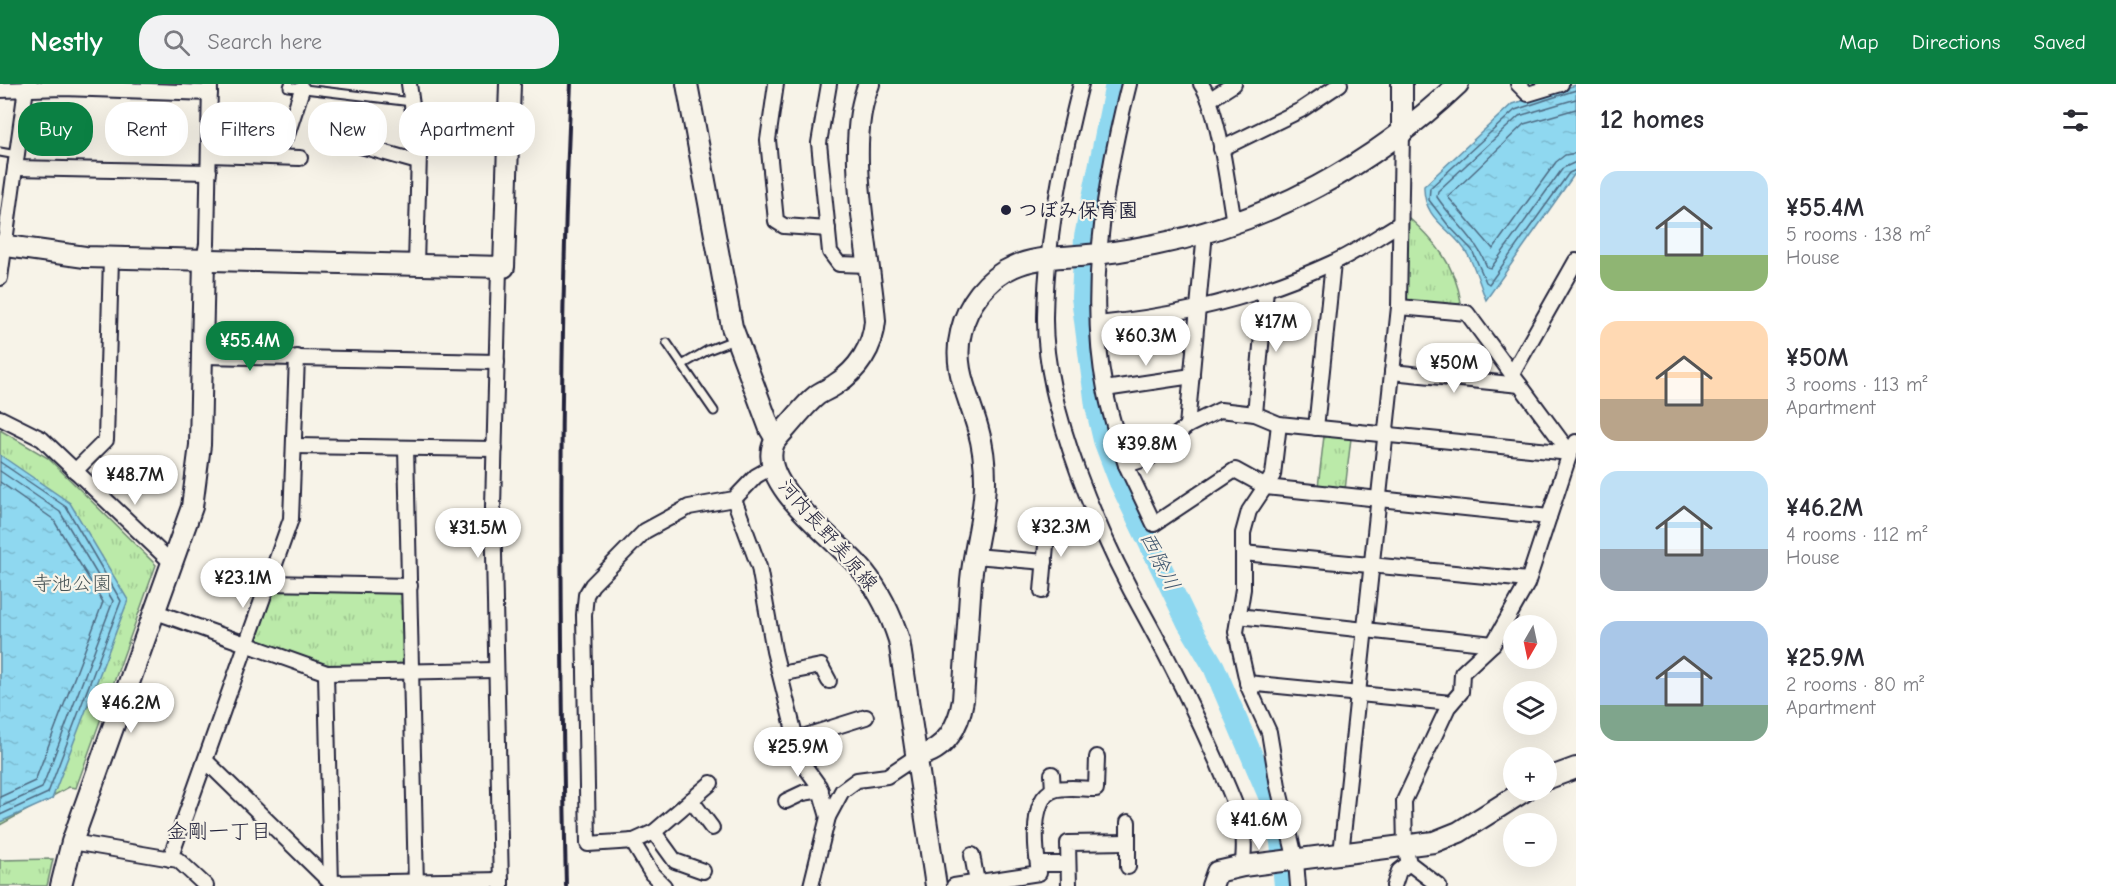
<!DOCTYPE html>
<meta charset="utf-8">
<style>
body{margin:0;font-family:"Comic Neue","Klee One",sans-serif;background:#f2f2f3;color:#2b2b33;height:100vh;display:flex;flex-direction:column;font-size:22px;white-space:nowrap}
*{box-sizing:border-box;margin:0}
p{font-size:20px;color:#7c7c81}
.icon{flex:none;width:33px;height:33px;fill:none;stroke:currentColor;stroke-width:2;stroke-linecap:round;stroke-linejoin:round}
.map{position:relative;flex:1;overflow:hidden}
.sheet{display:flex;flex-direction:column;background:#fff;width:540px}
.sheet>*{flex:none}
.banner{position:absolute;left:18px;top:18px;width:570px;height:54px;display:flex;gap:12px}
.needle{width:39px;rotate:189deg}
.fabs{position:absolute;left:1503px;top:531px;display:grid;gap:12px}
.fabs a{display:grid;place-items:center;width:54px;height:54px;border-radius:50%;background:#fff;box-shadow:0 6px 24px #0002;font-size:30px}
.price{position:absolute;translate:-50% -51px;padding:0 14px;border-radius:21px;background:#fff;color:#222;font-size:20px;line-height:39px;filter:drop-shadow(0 2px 3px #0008)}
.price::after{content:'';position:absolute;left:50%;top:36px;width:18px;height:14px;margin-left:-9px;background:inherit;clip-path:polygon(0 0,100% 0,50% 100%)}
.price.on{background:#0b8043;color:#fff}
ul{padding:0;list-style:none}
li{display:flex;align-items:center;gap:18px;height:150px;padding:0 24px}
li span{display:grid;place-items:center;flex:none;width:168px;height:120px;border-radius:18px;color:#555}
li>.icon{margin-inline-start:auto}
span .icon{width:72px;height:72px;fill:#fffc;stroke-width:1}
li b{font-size:26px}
h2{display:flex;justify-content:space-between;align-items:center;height:72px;padding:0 24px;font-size:26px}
.pill{padding:0 21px;border-radius:24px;background:#fff;box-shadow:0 6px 24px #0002;font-size:21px;line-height:54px}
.pill.on{background:#0b8043;color:#fff}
header{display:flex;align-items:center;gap:36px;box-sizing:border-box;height:84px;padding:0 30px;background:#0b8043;color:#fff}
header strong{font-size:28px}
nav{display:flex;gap:33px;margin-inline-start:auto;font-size:21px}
.search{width:420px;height:54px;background:#f2f2f3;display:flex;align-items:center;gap:15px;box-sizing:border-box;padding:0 21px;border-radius:24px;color:#7c7c81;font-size:22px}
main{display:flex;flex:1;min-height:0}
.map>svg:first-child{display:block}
</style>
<header>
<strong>Nestly</strong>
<div class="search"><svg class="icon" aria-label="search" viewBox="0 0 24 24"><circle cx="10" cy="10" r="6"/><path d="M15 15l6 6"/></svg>Search here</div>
<nav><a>Map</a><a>Directions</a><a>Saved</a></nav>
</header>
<main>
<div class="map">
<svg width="1576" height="802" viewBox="0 0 1576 802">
<defs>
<pattern id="grass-tufts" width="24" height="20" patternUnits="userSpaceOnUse" patternTransform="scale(1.5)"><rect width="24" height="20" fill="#bbeaa9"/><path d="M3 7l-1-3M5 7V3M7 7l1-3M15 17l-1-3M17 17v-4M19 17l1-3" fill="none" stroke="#a0c892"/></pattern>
<pattern id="water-ripples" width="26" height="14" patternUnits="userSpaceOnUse" patternTransform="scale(1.5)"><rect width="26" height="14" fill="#8fd8f0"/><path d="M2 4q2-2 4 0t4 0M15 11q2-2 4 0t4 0" fill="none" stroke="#7bb9cf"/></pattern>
</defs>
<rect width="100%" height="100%" fill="#f7f3e8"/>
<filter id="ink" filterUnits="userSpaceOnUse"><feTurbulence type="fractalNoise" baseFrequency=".0167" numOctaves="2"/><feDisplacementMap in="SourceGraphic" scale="12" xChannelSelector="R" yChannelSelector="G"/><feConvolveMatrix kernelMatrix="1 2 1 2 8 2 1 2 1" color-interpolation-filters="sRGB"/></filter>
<g filter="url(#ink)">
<!-- grass -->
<g fill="url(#grass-tufts)" stroke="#6e8672" stroke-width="1.5">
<path d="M1408,133c28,25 47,48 53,85l-5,6 -48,-5 -4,-6z"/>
<path d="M0,346l48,28 108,107 -80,223 -7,-1 -69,38z"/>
<path d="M1324,352l27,2 -6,52 -27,-3z"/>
<path d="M280,503l118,2 7,7 2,63 -7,7 -72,1 -69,-25 -4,-8 16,-42z"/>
<path d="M53,775l-6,27h-47v-26z"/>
</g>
<!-- water -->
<g fill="url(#water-ripples)" stroke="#638fa8" stroke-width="1.5">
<path d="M1576,1v87l-90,128c-6,-15 -10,-31 -18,-45 -13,-26 -45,-33 -44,-69l88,-82z"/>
<path d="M0,371l70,48 58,97 -76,199 -52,23z"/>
</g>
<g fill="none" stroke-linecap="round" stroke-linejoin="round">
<!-- shore -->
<g stroke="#4e6b83" stroke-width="1.5">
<path d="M1576,6l-61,20 -85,78 -1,12 19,25 24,25 14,32 3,2 80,-111 7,-3"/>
<path d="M1576,15l-57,17 -81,75 -1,6c18,27 38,39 50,70l4,1 72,-100 13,-6"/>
<path d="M1576,25l-52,15 -76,73 45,52 63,-87 9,-7 11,-2"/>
<path d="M0,378l66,45 55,94 -73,192 -48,22"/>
<path d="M0,387l60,41 53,89 -71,187 -42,19"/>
<path d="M0,398l53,37 50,83 -68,179 -35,16"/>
</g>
<!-- river -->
<path stroke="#8fd8f0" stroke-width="22" d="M1116,0l-31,153 -3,60 14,109 8,34 16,42 68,141 26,44 55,129 12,46 4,44"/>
<!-- lane casing -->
<g stroke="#22223b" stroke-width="11">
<g id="lane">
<path d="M289,0l-1,3 124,15"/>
<path d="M0,68l17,3"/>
<path d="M667,259l47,68"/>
<path d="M682,281l26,-15 26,-10"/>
</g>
</g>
<!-- street casing -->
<g stroke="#22223b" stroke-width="18">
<g id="street">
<path d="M409,0l10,70 -3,111"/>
<path d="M776,0l-8,56 8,81 8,5 44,3"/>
<path d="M829,0l-10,59 11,109 9,12 30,1"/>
<path d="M1081,0c-19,75 -35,155 -36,233 -1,93 56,222 102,303 26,47 50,96 72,146 9,22 21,45 24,68 2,11 0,22 0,32"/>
<path d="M1129,0c-24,94 -43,209 -24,305 5,26 13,51 21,76l23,-7 38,-32 33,-16 35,4 24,10 291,29 6,-11"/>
<path d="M1201,0c18,25 27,106 33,139"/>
<path d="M1518,0l10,10 33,-10"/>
<path d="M0,6l63,-2 147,5"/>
<path d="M1209,16l25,-16"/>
<path d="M361,62l57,16"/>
<path d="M1221,65l80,-39 39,-26"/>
<path d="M209,71l91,3"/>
<path d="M273,73l15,-25 14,-43"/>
<path d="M15,84l194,4"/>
<path d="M204,176l3,-16 3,-160"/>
<path d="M499,183l-6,240 8,379"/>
<path d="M0,194l26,-190 4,-4"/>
<path d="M1399,223l68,6 103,140 -43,131 -34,60 -31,29 -1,19 -13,15 -44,94 1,46 4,16 30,23"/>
<path d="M1098,240c81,-8 160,-27 234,-61 23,-10 45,-26 67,-39"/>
<path d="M203,272l294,6"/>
<path d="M1392,288l128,13"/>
<path d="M1512,290l64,-113"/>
<path d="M1105,305l87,-13"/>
<path d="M1255,330l11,-125"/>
<path d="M0,334l42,21 131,125"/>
<path d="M1279,340l-6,51 -24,36 -6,22v56l-7,43 12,54 21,46 9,54 18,75 2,25"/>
<path d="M1187,342l18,-194"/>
<path d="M1316,344l17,-165"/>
<path d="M294,362l201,3"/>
<path d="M406,364l10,438"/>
<path d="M1126,381l28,59 81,-54 31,17 283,30"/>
<path d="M75,387l31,-31 5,-182"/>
<path d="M734,415l25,68 15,84 24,96 8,21 13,18 9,31"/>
<path d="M1243,469l285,27"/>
<path d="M975,472l70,6"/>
<path d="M269,499l141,3"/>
<path d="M1042,507l6,-69"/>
<path d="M156,528l171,61 169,-3"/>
<path d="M1238,532l255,28"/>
<path d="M326,589l5,213"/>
<path d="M780,590l41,-8 8,15"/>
<path d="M1247,599l204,20"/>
<path d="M796,655l70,-22"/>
<path d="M206,677l125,122 170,-3"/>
<path d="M1052,690l1,16"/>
<path d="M711,699l-57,49 -20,9 -46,3 -4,-229 2,-20 6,-10 53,-54 44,-24 45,-8 22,-23 16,-9"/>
<path d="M691,716l21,28"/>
<path d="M786,717l17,-8 18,-3"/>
<path d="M1128,738v45"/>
<path d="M654,748l21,29 28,10"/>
<path d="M632,757l20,33 12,12"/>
<path d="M72,758l106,18 28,26"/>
<path d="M1341,770l58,-547 3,-174"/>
<path d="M972,771l5,27"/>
<path d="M170,775l121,-340 6,-162"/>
<path d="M1038,780h30"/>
<path d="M811,802l17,-69 14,-26 15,-11 30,-4 30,-20"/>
<path d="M954,802l85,-13c-3,-20 -10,-75 15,-83 12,-4 29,-1 42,-1l1,-32"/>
<path d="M1069,802l-1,-43 60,-1"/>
<path d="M1394,802l5,-15 10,-8"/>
</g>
</g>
<!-- secondary casing -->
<g stroke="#22223b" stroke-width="24">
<g id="secondary">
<path d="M687,0l45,243 38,102 6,10"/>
<path d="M869,0c-26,61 1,169 6,237 -2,26 -17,49 -39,63 -6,5 -14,7 -20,12 -10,8 -19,20 -28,30 -4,5 -11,11 -14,17 -19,42 68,100 90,129 16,20 27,43 35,68l37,246"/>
<path d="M1402,49v-49"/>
<path d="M0,161l85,12 419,10 6,-183"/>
<path d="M917,672c29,-5 42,-31 46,-56 3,-40 5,-80 8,-120 3,-33 14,-65 14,-99 0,-18 -2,-35 -7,-52 -9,-33 -26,-61 -17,-97 6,-27 26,-54 52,-65 23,-11 50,-9 75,-12 22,-2 45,-6 66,-10 116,-23 219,-80 304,-161"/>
<path d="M1546,695l30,-11"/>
<path d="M61,802l11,-44 120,-335 8,-62 4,-185"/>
<path d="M1212,802l5,-14 26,-6 191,-24 25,-10 67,-42"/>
</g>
</g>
<!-- lane -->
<use href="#lane" stroke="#f7f3e8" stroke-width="7"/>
<!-- street -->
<use href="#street" stroke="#f7f3e8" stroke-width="14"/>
<!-- secondary -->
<use href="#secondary" stroke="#f7f3e8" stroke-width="20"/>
<!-- rail -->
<path stroke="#22223b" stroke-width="4" d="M566,802c-6,-267 -8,-535 5,-802"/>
</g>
</g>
<!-- markers -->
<circle fill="#22223b" stroke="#f7f3e8" stroke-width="2" cx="1006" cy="126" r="6"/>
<g text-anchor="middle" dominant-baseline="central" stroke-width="4.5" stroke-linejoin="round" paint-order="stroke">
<!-- poi labels -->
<g font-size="20" font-weight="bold" fill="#22223b" stroke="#f7f3e8" text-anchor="start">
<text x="1018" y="126">つぼみ保育園</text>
</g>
<!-- street labels -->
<g font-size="20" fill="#22223b" stroke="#f7f3e8">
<text transform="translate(828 451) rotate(49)">河内長野美原線</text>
</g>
<!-- park labels -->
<g font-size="20" fill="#485456" stroke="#f7f3e8">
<text x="72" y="499">寺池公園</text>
</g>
<!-- water labels -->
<g font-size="21" font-style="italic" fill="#435971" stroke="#f7f3e8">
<text transform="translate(1160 477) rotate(63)">西除川</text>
</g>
<!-- neighbourhood labels -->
<g font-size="21" fill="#22223b" stroke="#f7f3e8">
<text x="219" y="747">金剛一丁目</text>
</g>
</g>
</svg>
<div class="fabs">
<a><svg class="needle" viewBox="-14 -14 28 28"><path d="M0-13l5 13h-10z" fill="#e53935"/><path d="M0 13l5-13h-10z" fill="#7c7c81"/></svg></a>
<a><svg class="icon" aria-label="layers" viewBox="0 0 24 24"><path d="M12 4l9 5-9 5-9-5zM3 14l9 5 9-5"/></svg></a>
<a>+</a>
<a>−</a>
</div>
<b class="price" style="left:1276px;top:269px">¥17M</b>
<b class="price" style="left:1146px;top:283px">¥60.3M</b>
<b class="price on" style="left:250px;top:288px">¥55.4M</b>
<b class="price" style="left:1454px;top:310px">¥50M</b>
<b class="price" style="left:1147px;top:391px">¥39.8M</b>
<b class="price" style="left:135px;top:422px">¥48.7M</b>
<b class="price" style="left:1061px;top:474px">¥32.3M</b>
<b class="price" style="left:478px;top:475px">¥31.5M</b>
<b class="price" style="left:243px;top:525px">¥23.1M</b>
<b class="price" style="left:131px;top:650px">¥46.2M</b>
<b class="price" style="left:798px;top:694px">¥25.9M</b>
<b class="price" style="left:1259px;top:767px">¥41.6M</b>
<div class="banner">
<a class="pill on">Buy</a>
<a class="pill">Rent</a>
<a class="pill">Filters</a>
<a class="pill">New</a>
<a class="pill">Apartment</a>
</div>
</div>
<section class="sheet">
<h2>12 homes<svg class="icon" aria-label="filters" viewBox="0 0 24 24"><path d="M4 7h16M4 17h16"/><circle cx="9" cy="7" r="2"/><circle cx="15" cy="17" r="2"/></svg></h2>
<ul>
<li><span style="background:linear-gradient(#bfe0f5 70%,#8fb573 0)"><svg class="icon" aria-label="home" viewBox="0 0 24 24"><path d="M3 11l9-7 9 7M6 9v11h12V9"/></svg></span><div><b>¥55.4M</b><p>5 rooms · 138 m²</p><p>House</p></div></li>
<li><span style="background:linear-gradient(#ffd9b3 65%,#b9a48a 0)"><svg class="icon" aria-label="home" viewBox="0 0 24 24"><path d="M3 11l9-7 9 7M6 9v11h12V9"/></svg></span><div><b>¥50M</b><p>3 rooms · 113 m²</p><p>Apartment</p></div></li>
<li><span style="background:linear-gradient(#bfe0f5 65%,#9aa5b1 0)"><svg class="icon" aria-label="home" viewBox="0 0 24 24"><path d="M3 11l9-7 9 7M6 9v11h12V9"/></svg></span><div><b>¥46.2M</b><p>4 rooms · 112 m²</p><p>House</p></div></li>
<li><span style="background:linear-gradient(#a9c7e8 70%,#7fa58c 0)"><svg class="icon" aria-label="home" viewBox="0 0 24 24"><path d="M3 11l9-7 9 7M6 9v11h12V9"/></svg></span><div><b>¥25.9M</b><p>2 rooms · 80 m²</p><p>Apartment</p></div></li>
</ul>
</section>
</main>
